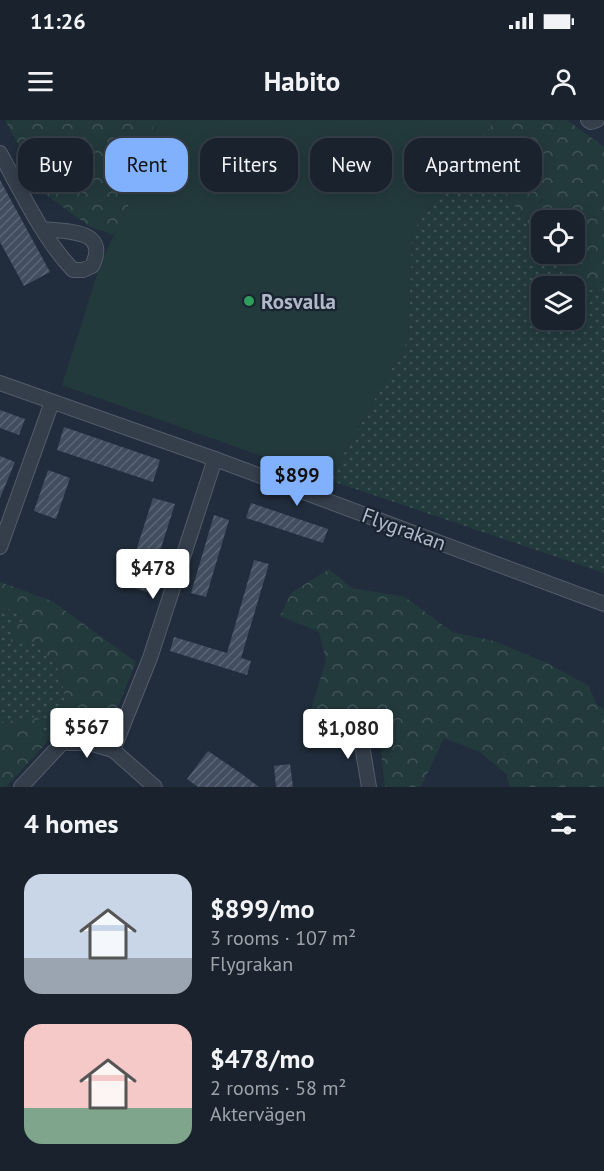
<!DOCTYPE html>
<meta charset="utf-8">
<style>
body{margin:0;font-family:"PT Sans",sans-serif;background:#262f39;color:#f1f3f6;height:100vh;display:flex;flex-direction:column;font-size:22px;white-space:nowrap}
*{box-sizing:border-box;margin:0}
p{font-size:20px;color:#9fa4aa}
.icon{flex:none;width:33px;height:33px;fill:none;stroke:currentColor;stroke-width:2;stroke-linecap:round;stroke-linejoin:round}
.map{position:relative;height:667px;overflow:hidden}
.sheet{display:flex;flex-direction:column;background:#19222d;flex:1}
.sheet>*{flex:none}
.top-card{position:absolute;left:18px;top:18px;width:568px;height:54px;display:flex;gap:12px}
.fabs{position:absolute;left:531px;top:90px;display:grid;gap:12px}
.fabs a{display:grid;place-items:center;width:54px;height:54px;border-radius:12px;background:#19222d;box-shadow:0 3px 15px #0003,0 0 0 2px #373f49;font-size:30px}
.price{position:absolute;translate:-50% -51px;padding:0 14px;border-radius:6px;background:#fff;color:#222;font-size:20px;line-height:39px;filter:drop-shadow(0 2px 3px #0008)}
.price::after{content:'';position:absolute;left:50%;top:36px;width:18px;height:14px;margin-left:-9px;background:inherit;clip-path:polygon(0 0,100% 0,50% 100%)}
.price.selected{background:#81b0fc;color:#111}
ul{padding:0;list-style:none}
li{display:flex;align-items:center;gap:18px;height:150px;padding:0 24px}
li span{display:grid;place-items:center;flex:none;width:168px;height:120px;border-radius:18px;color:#555}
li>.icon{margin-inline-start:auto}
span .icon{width:72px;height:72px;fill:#fffc;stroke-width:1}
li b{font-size:26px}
h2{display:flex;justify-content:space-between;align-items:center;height:72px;padding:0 24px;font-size:26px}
.tag{padding:0 21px;border-radius:18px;background:#19222d;box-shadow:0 3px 15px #0003,0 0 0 2px #373f49;font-size:21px;line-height:54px}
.tag.selected{background:#81b0fc;color:#111}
.status{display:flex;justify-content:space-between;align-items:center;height:42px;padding:0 30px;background:#19222d;direction:ltr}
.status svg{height:16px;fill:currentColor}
header{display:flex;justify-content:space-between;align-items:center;height:78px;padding:0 24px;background:#19222d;font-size:27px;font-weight:700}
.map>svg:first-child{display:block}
</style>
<div class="status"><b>11:26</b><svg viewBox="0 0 49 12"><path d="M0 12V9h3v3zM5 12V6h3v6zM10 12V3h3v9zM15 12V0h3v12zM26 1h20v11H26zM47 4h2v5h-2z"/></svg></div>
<header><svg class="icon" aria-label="menu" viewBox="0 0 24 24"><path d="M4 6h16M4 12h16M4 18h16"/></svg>Habito<svg class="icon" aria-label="person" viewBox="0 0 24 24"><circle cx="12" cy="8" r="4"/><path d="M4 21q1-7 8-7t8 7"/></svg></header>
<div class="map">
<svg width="604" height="667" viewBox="0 0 604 667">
<defs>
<pattern id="grass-dots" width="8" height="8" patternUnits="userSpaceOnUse" patternTransform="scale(1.5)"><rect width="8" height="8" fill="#233a3d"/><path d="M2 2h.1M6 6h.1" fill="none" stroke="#405458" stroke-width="1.8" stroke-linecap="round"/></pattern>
<pattern id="forest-crowns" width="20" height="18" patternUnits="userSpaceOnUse" patternTransform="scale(1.5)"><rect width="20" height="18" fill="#233a3d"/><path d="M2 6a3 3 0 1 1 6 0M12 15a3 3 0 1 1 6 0" fill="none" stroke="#405458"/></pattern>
<pattern id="building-hatch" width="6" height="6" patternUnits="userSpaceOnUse" patternTransform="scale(1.5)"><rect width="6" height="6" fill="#424e60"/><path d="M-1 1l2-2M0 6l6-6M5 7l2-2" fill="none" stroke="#5b6575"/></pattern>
</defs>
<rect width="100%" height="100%" fill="#212d3c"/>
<!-- grass -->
<g fill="url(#grass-dots)" fill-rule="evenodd">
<path d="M489,8l14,62 38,51 1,13h9l14,19 39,24v276l-275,-93 79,-140 4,-108zM542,166h32v34h-32z"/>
<path d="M0,485l21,10 3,9 12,20 25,29 8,59 -21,9 -10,-24 -32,4 -6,3z"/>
</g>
<!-- forest -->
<g fill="url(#forest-crowns)">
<path d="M5,0h148l2,31 -41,84 -25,-9 -44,-32z"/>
<path d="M495,0h72l37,27v150l-39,-24 -14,-19h23v-34h-32l-1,21 -38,-51 -14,-62z"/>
<path d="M329,449l23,19 53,9 47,35 42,9 53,22 42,23 7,18 8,5v78h-94l-4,-13 -26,-22 -36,-14 -23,49h-36l-6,-56 -68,-22 15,-49 -7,-28 -39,-16 11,-23z"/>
<path d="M0,462l52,19 84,61 -26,64 -41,6 -8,-59 -25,-29 -25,-2 2,-18h11l-3,-9 -21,-10z"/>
<path d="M38,597l10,24 -42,46h-6v-63l6,-3z"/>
</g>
<!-- park -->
<path fill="#233a3d" d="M153,0h342l-83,112 -4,108 -79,140 -267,-95 39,-123 54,-111z"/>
<!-- building -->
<g fill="url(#building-hatch)">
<path d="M0,60l50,92 -26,14 -24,-44z"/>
<path d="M0,290l25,9 -6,16 -19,-7z"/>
<path d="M64,307l96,33 -7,22 -96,-32z"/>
<path d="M0,336l15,6 -15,36z"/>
<path d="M48,350l22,8 -14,41 -22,-8z"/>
<path d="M153,378l22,6 -28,88 -22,-7z"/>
<path d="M251,383l77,26 -5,14 -77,-25z"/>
<path d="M214,395l15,5 -23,77 -15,-4z"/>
<path d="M254,440l15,4 -28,94 10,3 -4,14 -77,-24 4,-14 53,16z"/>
<path d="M208,631l34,23 17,13h-61l-11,-8z"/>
<path d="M290,644l3,23h-17l-2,-21z"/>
</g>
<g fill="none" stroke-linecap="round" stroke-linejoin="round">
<!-- street casing -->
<g stroke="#535c6a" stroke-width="16">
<g id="street">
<path d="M588,0l3,2 6,-2"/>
<path d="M0,33c20,37 44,87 73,117h10l9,-4c18,-37 -25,-34 -49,-37"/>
<path d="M0,263l215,76 389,145"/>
<path d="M0,427l52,-145"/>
<path d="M359,607l10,60"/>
<path d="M113,630l37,-92 65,-199"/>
<path d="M21,667l41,-44h27l24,7 42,37"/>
</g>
</g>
<!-- street -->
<use href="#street" stroke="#353f4c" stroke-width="14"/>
</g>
<!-- markers -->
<circle fill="#2e9e5b" stroke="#1a2431" stroke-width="2" cx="249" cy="181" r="6"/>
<g text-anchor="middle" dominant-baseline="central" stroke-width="4.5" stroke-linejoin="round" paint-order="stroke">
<!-- poi labels -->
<g font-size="21" font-weight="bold" fill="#b0b9c8" stroke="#1a2431" text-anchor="start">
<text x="261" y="181">Rosvalla</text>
</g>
<!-- street labels -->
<g font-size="21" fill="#b0b9c8" stroke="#1a2431">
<text transform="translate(404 409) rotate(20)">Flygrakan</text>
</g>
</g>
</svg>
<div class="fabs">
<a><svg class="icon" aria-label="locate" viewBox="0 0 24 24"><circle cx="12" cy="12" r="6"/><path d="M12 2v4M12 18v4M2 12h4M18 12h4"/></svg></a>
<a><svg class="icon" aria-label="layers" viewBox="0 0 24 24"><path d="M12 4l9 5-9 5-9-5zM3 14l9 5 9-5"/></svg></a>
</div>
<b class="price selected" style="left:297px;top:387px">$899</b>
<b class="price" style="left:153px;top:480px">$478</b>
<b class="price" style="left:87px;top:639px">$567</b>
<b class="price" style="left:348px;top:640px">$1,080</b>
<div class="top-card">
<a class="tag">Buy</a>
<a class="tag selected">Rent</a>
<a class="tag">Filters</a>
<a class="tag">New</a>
<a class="tag">Apartment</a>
</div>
</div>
<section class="sheet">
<h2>4 homes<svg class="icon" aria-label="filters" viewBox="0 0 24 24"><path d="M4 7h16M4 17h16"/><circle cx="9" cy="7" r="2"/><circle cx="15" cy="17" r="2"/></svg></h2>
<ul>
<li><span style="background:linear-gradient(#c9d6e8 70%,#9aa5b1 0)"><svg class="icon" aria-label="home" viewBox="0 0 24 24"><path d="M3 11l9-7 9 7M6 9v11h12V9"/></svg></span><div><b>$899/mo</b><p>3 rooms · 107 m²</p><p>Flygrakan</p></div></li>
<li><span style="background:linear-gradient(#f6c9c9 70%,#7fa58c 0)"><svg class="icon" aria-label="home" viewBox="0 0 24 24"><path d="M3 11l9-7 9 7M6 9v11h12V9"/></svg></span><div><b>$478/mo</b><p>2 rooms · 58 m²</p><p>Aktervägen</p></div></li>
</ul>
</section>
